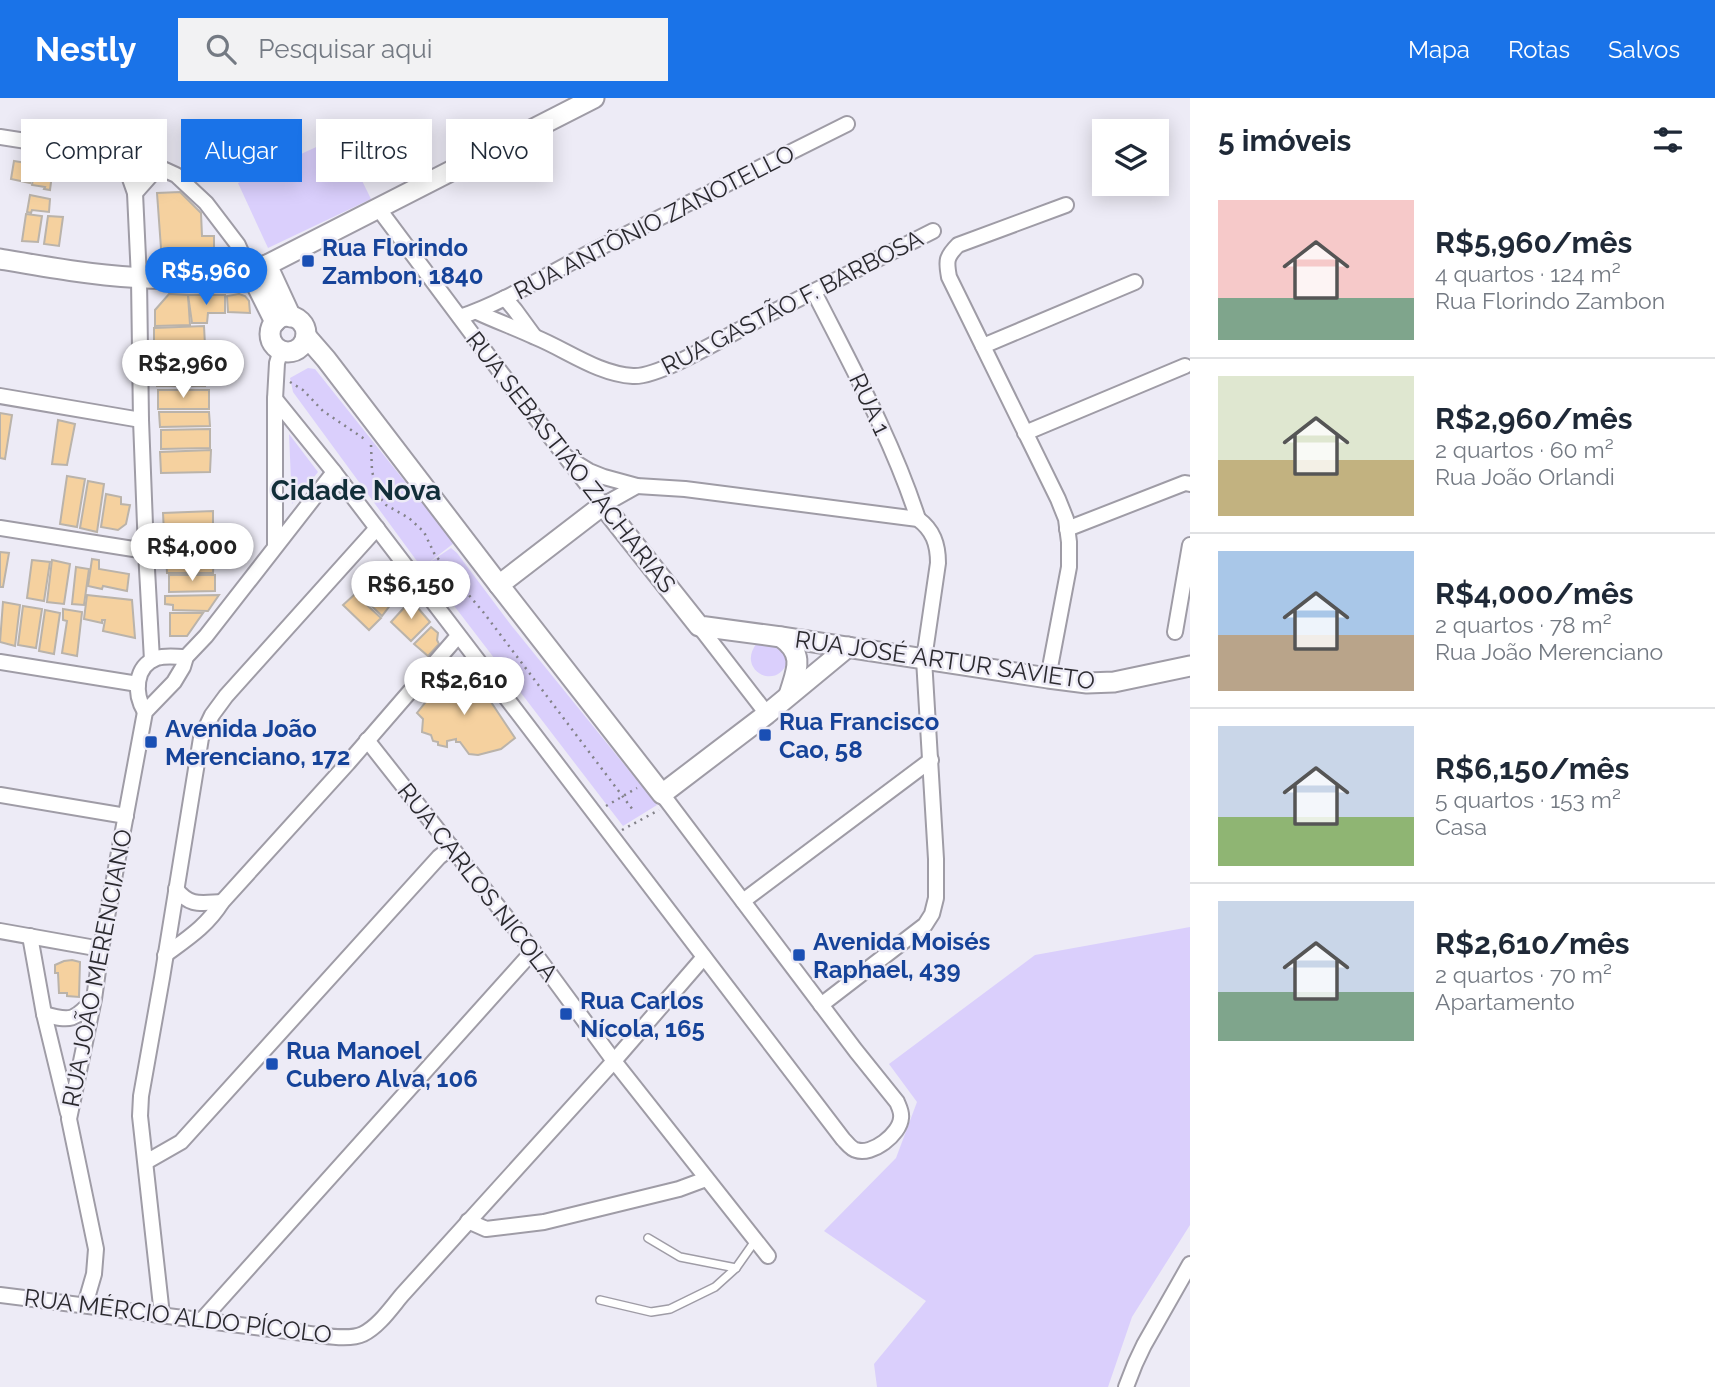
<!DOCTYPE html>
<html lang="pt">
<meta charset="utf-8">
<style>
body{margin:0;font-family:Raleway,sans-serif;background:#f2f2f3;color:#1f2937;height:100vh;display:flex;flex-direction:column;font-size:26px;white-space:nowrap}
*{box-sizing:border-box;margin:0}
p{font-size:23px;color:#747a83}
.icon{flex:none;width:38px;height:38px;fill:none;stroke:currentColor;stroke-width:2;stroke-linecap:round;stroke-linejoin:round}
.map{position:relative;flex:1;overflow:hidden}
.drawer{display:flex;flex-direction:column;background:#fff;width:525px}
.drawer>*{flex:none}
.banner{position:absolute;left:21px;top:21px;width:665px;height:63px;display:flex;gap:14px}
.fabs{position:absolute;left:1092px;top:21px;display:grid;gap:14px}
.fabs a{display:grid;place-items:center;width:77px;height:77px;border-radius:0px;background:#fff;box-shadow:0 4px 18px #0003;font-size:35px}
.price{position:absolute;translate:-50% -60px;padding:0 16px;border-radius:24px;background:#fff;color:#222;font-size:23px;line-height:46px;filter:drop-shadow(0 2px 4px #0008)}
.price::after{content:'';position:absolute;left:50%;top:42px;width:21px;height:16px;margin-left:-10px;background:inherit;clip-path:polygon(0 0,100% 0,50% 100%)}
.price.on{background:#1a73e8;color:#fff}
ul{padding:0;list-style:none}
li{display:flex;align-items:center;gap:21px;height:175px;padding:0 28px}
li+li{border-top:2px solid #e0e1e3}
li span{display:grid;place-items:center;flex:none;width:196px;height:140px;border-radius:0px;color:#555}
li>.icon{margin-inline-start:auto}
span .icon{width:84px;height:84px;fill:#fffc;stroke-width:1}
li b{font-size:30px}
h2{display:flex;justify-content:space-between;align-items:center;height:84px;padding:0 28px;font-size:30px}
.tag{padding:0 24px;border-radius:0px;background:#fff;box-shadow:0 4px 18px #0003;font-size:24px;line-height:63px}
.tag.on{background:#1a73e8;color:#fff}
header{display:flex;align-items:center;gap:42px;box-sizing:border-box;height:98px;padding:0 35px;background:#1a73e8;color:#fff}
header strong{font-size:33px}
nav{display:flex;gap:38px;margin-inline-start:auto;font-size:24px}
.search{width:490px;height:63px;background:#f2f2f3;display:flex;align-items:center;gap:18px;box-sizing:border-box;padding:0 24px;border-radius:0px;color:#747a83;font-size:26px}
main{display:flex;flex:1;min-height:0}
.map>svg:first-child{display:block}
</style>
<header>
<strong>Nestly</strong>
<div class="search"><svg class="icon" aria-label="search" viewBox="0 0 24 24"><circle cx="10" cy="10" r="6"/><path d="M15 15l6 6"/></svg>Pesquisar aqui</div>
<nav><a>Mapa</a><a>Rotas</a><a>Salvos</a></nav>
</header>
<main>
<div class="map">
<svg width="1190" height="1289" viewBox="0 0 1190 1289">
<rect width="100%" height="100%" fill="#edebf6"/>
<!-- green -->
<g fill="#dacffc">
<path d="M340,38l31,63 -103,49 -30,-65z"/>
<path d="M308,270l7,1 139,174 -27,21 24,-16 6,5 54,72 146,180 -34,21 -191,-249 -5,-12 -5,3 -129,-176 -3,-14z"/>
<path d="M289,336l29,38 -26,32z"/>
<path d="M757,545h24l7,17c-10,33 -53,10 -31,-17z"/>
<path d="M1190,829v298l-58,92 -24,70h-231l-3,-23 52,-63 -102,-70 72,-73 21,-56 -28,-38 146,-109z"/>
</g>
<!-- building -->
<g fill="#f5d19f" stroke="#bab3aa" stroke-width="2">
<path d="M14,63l19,3 -3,19 -19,-4z"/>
<path d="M35,67l18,2 -3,23 -6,-1 1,-2 -13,-2z"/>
<path d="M180,94l21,21 1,23h12v22l-6,2 -46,2 -5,-69z"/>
<path d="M30,97l20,4 -1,13 -17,-2 -1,3 -4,-1z"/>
<path d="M26,116l16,2 -4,26 -16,-1z"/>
<path d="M48,118l15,1 -4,29 -15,-2z"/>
<path d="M169,196l19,1 2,30 -35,1v-16z"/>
<path d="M239,196l6,2 4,5 1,12 -22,-1 -1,-16z"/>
<path d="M188,197h37v18h-17l-1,10h-15z"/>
<path d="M204,228l1,19h-51v-17z"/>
<path d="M203,249l1,18h-48l-1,-16z"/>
<path d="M157,269h47l1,19h-48z"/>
<rect x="158" y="292" width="51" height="19"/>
<path d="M159,314h50l1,14 -50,1z"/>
<path d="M0,315l12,2 -7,44 -5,-1z"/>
<path d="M58,322l17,4 -8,41 -15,-1z"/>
<path d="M210,331v19l-49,1v-19z"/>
<path d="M211,352l-1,22 -49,1 -1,-21z"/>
<path d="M67,378l18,3 -8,48 -17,-3z"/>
<path d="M88,383l16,3 -7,48 -17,-4z"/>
<path d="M106,396l15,3v7l9,1 -4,19 -8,6 -17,-3z"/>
<path d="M213,413v22h-49l-1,-20z"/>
<path d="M0,454l9,1 -6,34h-3z"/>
<path d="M166,455l48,1 -1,19h-46z"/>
<path d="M92,461l7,1v9l30,5 -2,17 -24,-5 -1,3 -14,-3z"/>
<path d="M32,462l18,2 -6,39 -17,-3z"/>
<path d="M52,462l18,4 -6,40 -17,-2z"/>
<path d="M76,469l13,2 -5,36 -12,-1z"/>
<path d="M169,477h46v16l-46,1z"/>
<path d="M369,485l22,21 -9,12 -23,-22z"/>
<path d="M355,496l26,24 -12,12 -26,-25z"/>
<path d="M87,497l45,5 3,38 -32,-7 2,-11h-3v3l-18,-4z"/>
<path d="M219,497l-11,16 -35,-1v-5l-8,-1v-8z"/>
<path d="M411,502l19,22 -19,19 -20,-19z"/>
<path d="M3,504l17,3 -5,41 -15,-4z"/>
<path d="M23,508l19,3 -6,39 -18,-3z"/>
<path d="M63,511l19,3 -5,44 -15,-3 5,-32 -4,-1z"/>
<path d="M45,512l15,3 -6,41 -15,-3z"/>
<path d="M170,515h33l-16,23h-17z"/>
<path d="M431,529l7,6 -1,7 2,4 -11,12 -14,-12z"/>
<path d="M456,574l10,1 5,3 16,20 28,42 -14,11 -23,6 -9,-1 -9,-12h-4v-3l-9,2v6l-9,-2v-3l-5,-1 -2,-6 -9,-3 1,-13 -6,-6 27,-34z"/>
<path d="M72,862l8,2 -1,35 -12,-1v-3h-8l-1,-20h-3v-8l9,-4z"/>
</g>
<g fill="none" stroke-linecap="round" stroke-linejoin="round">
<!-- lane casing -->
<g stroke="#9f9ca6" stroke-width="10">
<g id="lane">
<path d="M648,1140l32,19 56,11"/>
<path d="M600,1202l51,12 19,-3 45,-22 21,-19 19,-27"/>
</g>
</g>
<!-- street casing -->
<g stroke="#9f9ca6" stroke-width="18">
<g id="street">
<path d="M0,39l141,22 35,16 30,28 32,42 11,25"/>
<path d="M122,58l13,37 4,86 2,141 5,131 6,109"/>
<path d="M135,95l24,-27"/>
<path d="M378,110l133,178 92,119 34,-19"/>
<path d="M814,194c37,73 79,149 104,227"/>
<path d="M505,200l10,12 19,26"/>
<path d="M477,214c19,9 39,16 58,25 32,13 63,37 98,39 28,2 105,-47 134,-61 56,-28 111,-56 166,-84"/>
<path d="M460,219c45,-15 86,-42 129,-64 86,-43 172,-86 258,-129"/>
<path d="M983,248l152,-64"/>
<path d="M0,298l141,24"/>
<path d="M275,301l59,73 509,667c4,4 8,10 13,11 16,6 44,-16 45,-32 1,-6 -2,-11 -4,-16l-41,-51 -194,-257"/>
<path d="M1025,335l160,-67"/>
<path d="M566,359l23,14 15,6 33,9 48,3 233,30c15,11 20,25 20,44l-14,96 12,200v39l-4,16 -7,11 -104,80"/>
<path d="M0,430l146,23"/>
<path d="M1067,431l118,-46 5,1"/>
<path d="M275,447v-146l2,-36 4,-13"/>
<path d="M699,528l68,88"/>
<path d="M1175,534l15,-87"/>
<path d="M0,564l138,22"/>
<path d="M1048,580l21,-111v-25l-3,-23 -8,-20 -109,-222c-3,-16 -3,-20 9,-32l108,-40"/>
<path d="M145,614c-11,-18 -11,-46 12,-54 9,-3 19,-1 29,-1"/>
<path d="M367,642l166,211 81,110 154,195"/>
<path d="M0,697l126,21"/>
<path d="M176,791c14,18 25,14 46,13"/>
<path d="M743,803l188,-141"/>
<path d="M0,833l101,18"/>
<path d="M30,838l14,78 24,99"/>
<path d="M165,857c23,-17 42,-29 57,-53l126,-139 110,-127"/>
<path d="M44,916c27,8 31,6 49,-14"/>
<path d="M146,1064l35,-20 258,-285 13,-10"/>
<path d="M468,1123l18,8 58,-7 135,-33 27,-10"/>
<path d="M0,1197l303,38c16,2 46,8 60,1 16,-8 28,-26 39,-39l212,-234 90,-104"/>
<path d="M85,1207l9,-31 2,-25 -27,-130 25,-120 7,-50 44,-237 29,-30 9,-15 3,-10 20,-21 128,-164"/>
<path d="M162,1217l-22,-199 1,-20 21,-118 39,-240 11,-23 14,-19 151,-168"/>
<path d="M201,1223l332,-370"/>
<path d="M1126,1289l9,-23 9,-19 46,-81"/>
</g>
</g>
<!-- secondary casing -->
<g stroke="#9f9ca6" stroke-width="23">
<g id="secondary">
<path d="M0,161c87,15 180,32 267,6l327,-167"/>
<path d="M267,167l24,52"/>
<path d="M249,172l26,52"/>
<circle cx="288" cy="236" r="18"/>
<path d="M306,238l20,23 173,226 163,209 105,-80 81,-67"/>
<path d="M499,487l104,-80 96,121 82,11 267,41 39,5 27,-1 76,-16"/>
<path d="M781,539c25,18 15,34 8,58"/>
</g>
</g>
<!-- path -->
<g stroke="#838289" stroke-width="2.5" stroke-dasharray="2 5" stroke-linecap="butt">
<path d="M290,284l13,8 20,21 43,29"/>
<path d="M371,347l1,26 6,24 8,10 23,13 15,14 11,23 49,58 149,197"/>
<path d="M606,708l31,-18"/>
<path d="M622,732l37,-20"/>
</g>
<!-- lane -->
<use href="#lane" stroke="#fff" stroke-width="7"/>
<!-- street -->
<use href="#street" stroke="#fff" stroke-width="14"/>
<!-- secondary -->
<use href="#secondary" stroke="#fff" stroke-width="19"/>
</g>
<!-- markers -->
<g fill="#1a4fb4" stroke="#edebf6" stroke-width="2.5">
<rect x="301" y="156" width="14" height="14" rx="3.5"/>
<rect x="758" y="630" width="14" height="14" rx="3.5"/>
<rect x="144" y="637" width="14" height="14" rx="3.5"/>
<rect x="792" y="850" width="14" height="14" rx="3.5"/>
<rect x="559" y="909" width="14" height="14" rx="3.5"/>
<rect x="265" y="959" width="14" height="14" rx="3.5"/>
</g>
<g text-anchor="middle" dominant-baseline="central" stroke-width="5" stroke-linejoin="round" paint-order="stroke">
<!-- street labels -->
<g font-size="24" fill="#2b2a2f" stroke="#edebf6">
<text transform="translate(654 124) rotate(-27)">RUA ANTÔNIO ZANOTELLO</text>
<text transform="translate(792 204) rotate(-27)">RUA GASTÃO F. BARBOSA</text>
<text transform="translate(870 306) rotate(65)">RUA 1</text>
<text transform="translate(571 364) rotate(52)">RUA SEBASTIÃO ZACHARIAS</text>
<text transform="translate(945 562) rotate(8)">RUA JOSÉ ARTUR SAVIETO</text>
<text transform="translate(478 784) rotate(52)">RUA CARLOS NICOLA</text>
<text transform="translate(97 870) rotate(-79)">RUA JOÃO MERENCIANO</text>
<text transform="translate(178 1218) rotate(7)">RUA MÉRCIO ALDO PÍCOLO</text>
</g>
<!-- transit labels -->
<g font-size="24" font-weight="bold" fill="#164399" stroke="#edebf6" text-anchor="start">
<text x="322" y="149">Rua Florindo<tspan x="322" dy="28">Zambon, 1840</tspan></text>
<text x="779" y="623">Rua Francisco<tspan x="779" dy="28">Cao, 58</tspan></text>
<text x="165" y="630">Avenida João<tspan x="165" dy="28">Merenciano, 172</tspan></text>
<text x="813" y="843">Avenida Moisés<tspan x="813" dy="28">Raphael, 439</tspan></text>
<text x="580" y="902">Rua Carlos<tspan x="580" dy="28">Nícola, 165</tspan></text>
<text x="286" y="952">Rua Manoel<tspan x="286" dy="28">Cubero Alva, 106</tspan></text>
</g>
<!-- quarter labels -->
<g font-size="28" font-weight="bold" fill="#122e39" stroke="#edebf6">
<text x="356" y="392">Cidade Nova</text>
</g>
</g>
</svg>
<div class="fabs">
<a><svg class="icon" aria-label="layers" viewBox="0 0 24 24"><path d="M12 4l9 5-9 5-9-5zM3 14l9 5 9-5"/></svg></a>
</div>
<b class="price on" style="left:206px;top:209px">R$5,960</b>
<b class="price" style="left:183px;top:302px">R$2,960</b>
<b class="price" style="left:192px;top:485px">R$4,000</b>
<b class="price" style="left:411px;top:523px">R$6,150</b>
<b class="price" style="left:464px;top:619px">R$2,610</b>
<div class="banner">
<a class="tag">Comprar</a>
<a class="tag on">Alugar</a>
<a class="tag">Filtros</a>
<a class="tag">Novo</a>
</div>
</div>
<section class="drawer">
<h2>5 imóveis<svg class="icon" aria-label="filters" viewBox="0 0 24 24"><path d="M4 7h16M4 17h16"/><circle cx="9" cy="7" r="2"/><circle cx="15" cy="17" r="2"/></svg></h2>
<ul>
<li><span style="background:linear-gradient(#f6c9c9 70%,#7fa58c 0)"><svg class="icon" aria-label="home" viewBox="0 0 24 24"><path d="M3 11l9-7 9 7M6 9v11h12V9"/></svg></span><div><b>R$5,960/mês</b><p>4 quartos · 124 m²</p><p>Rua Florindo Zambon</p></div></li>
<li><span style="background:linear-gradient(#dfe7d0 60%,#c2b280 0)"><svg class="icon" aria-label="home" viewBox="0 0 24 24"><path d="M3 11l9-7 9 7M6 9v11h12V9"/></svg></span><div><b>R$2,960/mês</b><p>2 quartos · 60 m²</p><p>Rua João Orlandi</p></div></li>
<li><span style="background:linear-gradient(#a9c7e8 60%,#b9a48a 0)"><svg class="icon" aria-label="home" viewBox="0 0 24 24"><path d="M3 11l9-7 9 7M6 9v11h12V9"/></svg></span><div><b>R$4,000/mês</b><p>2 quartos · 78 m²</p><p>Rua João Merenciano</p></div></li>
<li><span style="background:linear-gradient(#c9d6e8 65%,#8fb573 0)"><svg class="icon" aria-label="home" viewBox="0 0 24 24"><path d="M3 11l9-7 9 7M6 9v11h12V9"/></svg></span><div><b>R$6,150/mês</b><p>5 quartos · 153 m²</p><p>Casa</p></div></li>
<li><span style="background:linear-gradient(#c9d6e8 65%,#7fa58c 0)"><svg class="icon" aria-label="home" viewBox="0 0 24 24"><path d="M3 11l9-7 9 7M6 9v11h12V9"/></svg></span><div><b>R$2,610/mês</b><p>2 quartos · 70 m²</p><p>Apartamento</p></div></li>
</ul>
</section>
</main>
